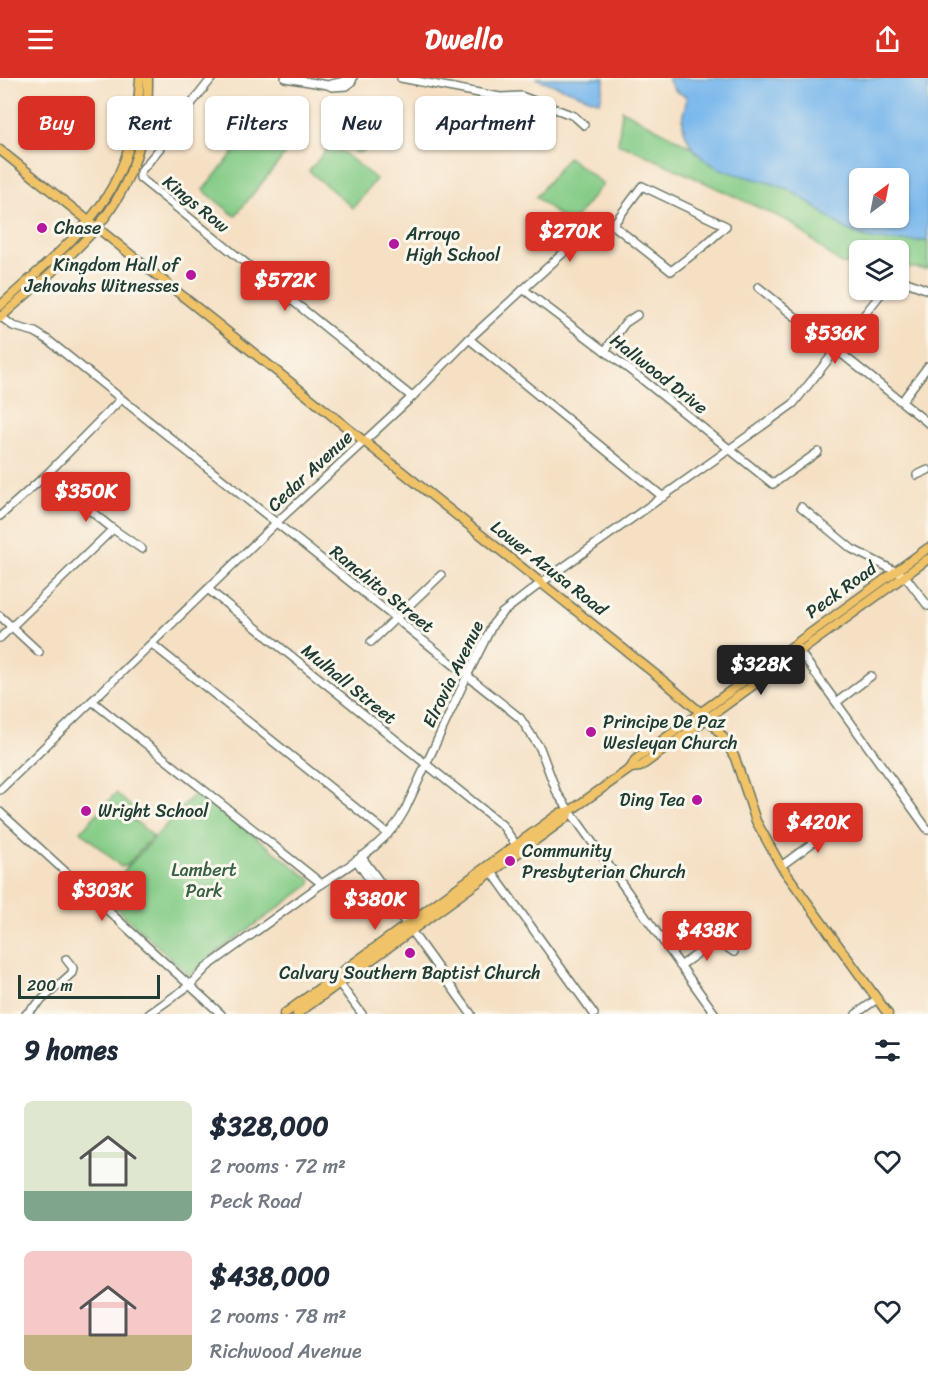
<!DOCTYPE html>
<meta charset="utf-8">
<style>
body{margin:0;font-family:Sriracha,sans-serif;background:#f6f6f7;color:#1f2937;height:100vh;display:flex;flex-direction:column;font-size:22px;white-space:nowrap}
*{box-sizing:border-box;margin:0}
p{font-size:20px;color:#747a83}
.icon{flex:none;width:33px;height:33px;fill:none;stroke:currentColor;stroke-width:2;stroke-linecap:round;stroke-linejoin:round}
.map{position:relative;height:936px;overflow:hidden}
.drawer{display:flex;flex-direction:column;background:#fff;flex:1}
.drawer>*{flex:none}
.guide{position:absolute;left:18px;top:18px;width:600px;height:54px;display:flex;gap:12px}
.needle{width:39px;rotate:32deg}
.controls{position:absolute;left:849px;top:90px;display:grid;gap:12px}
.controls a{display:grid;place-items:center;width:60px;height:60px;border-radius:9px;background:#fff;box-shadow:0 2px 4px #0004;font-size:30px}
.scale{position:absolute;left:18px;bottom:15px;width:142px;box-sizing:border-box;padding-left:6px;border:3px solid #1f3d34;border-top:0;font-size:16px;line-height:21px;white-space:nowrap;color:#1f3d34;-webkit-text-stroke:4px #fbf7ec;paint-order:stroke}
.price{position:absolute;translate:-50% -51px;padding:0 14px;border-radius:6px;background:#d93025;color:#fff;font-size:20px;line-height:39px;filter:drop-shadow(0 2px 3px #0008)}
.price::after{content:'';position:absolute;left:50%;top:36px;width:18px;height:14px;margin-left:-9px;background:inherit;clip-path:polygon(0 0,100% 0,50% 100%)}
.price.active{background:#222;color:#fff}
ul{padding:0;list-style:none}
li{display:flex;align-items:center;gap:18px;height:150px;padding:0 24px}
li span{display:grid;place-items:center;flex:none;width:168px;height:120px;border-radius:9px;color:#555}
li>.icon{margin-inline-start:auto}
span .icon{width:72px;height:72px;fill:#fffc;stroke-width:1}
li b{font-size:26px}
h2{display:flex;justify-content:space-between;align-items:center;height:72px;padding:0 24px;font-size:26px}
.chip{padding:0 21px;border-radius:9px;background:#fff;box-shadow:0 2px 4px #0004;font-size:21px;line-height:54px}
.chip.active{background:#d93025;color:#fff}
header{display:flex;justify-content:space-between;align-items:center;height:78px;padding:0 24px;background:#d93025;color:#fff;font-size:27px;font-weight:700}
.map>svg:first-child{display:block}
</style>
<header><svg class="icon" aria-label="menu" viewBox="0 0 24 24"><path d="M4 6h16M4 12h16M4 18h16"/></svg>Dwello<svg class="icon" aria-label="share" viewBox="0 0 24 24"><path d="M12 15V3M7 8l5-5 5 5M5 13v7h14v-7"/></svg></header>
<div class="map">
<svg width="928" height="936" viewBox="0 0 928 936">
<rect width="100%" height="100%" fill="#fbf7ec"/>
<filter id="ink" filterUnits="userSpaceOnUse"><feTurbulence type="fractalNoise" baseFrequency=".0167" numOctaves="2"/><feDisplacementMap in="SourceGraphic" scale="12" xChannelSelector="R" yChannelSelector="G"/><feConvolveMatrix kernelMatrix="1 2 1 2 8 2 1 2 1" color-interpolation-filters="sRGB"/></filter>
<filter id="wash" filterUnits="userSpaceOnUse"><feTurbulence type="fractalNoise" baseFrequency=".008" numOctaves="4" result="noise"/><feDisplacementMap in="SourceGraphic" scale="24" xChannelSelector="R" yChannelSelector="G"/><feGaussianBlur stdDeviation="1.35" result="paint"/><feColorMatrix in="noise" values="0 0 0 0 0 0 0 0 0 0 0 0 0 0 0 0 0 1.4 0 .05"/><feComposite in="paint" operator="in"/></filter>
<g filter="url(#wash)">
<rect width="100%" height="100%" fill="#f5e0c4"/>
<!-- green -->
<g fill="#85cc87" stroke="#52845e" stroke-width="1.5">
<path d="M622,32l71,38c25,29 64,26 96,42 27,13 46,37 74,47 20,6 45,3 65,4v28l-29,-2 -1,-17h-38l-1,15 -18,-1 -51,-42 -164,-76 -8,-2z"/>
<path d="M348,35h7l22,16c-10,34 -25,26 -48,9z"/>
<path d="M255,49l31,26 -51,63 -32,-26z"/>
<path d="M332,65l44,36 -23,29 -44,-37z"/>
<path d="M568,79l35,27 -33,41 -34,-28z"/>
<path d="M197,713l114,89v4l-105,76 -16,16 -88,-81z"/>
<path d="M116,715l22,20 -5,6 20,17 -26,29 -6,2 -40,-36z"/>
</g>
<!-- water -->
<g fill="#79b7ec" stroke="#4c7a90" stroke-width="1.5" fill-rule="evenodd">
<path d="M535,0h70l-5,24z"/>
<path d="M668,0h260v163c-20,-1 -45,2 -64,-4 -29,-10 -48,-33 -75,-47 -30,-15 -74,-12 -96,-42 -7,-10 -12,-21 -10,-34 2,-6 4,-11 3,-18 -10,-4 -14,-7 -18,-18zM860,100h38v40h-38z"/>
</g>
</g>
<g filter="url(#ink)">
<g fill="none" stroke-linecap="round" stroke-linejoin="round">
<!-- minor casing -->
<g stroke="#6a7666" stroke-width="10">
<g id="minor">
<path d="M285,0l43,7 4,2 15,-1 5,-5 1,-3"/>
<path d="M401,0l99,19 21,-1 53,20 10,9"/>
<path d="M331,6l10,-2 7,-4"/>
<path d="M134,52l29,5 9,-7 40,-50"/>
<path d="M163,57l-3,13 -20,24v6l272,219"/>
<path d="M642,108l84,40 -21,19 -34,26 -58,-46z"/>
<path d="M898,205l6,-2 24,9"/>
<path d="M758,209l170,136"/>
<path d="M523,211l120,91 130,104 45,-32"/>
<path d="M0,238l13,10 22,6 13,8 472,378 20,30 17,45 158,221"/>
<path d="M469,261l194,158"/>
<path d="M605,273l20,-28 12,-8"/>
<path d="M902,323l26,-35"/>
<path d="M46,397l67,54 29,20"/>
<path d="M917,397l11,-5"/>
<path d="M801,429l51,42 53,27 23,30"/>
<path d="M0,438l46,-41 75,-76"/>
<path d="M209,512l293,235 17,24"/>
<path d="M0,538l39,36"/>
<path d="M0,560l113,-109"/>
<path d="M371,564l70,-67"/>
<path d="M152,566l236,190"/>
<path d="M797,570l131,182"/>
<path d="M92,623l230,183"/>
<path d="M837,624l34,-26"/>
<path d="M0,712l276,-267 136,-126 57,-58 126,-115 18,1"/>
<path d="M0,734l221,202"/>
<path d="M361,778l21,29 1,7 88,122"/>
<path d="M356,782l20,29 7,3"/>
<path d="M781,788l60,-44"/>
<path d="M489,790l105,146"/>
<path d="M706,840l22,30 6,4"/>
<path d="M680,888l40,-28"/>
<path d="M336,901l26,35"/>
<path d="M26,936l46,-41 1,-5 -7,-9"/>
<path d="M149,936l41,-29 17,-18c37,-27 73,-53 109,-79 31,-22 70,-42 89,-78l62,-134 26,-52 9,-11 39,-30 252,-179 91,-114"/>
<path d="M856,936l21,-15"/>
</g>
</g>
<!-- major casing -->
<g stroke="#6a7666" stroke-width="11">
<g id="major">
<path d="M0,72l665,532 42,36 16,19 12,21 21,63 25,45 107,148"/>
<path d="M0,228c81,-74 134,-109 140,-228"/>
<path d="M0,240c29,-27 61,-52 88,-81 41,-42 61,-101 60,-159"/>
<path d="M631,690l4,-8 293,-212"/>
<path d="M284,936l276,-201 10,-2 61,-43 9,-1 288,-208"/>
<path d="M297,936l269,-196 4,-7"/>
</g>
</g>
<!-- minor -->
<use href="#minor" stroke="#fff" stroke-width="7"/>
<!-- major -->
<use href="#major" stroke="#f1c369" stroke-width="8"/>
</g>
</g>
<!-- markers -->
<g fill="#b5179e" stroke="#fbf7ec" stroke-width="2">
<circle cx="42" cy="150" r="6"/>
<circle cx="394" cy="166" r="6"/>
<circle cx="191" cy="197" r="6"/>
<circle cx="591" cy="654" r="6"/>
<circle cx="697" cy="722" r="6"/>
<circle cx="86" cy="733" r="6"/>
<circle cx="510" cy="783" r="6"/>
<circle cx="410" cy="875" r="6"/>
</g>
<g text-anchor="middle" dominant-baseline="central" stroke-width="6" stroke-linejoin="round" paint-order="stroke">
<!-- street labels -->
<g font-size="18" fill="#1f3d34" stroke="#fbf7ec">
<text transform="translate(196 126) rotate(39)">Kings Row</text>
<text transform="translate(659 296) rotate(38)">Hallwood Drive</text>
<text transform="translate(310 393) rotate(-43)">Cedar Avenue</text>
<text transform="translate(549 490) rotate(38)">Lower Azusa Road</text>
<text transform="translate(382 511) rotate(39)">Ranchito Street</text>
<text transform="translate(841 512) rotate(-36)">Peck Road</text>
<text transform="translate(453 596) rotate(-64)">Elrovia Avenue</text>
<text transform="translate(349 606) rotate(39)">Mulhall Street</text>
</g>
<!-- poi labels -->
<g font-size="18" fill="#1f3d34" stroke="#fbf7ec" text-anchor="start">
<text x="54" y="150">Chase</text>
<text x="406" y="156">Arroyo<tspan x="406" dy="21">High School</tspan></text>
<text x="179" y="187" text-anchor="end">Kingdom Hall of<tspan x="179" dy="21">Jehovahs Witnesses</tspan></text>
<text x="603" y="644">Principe De Paz<tspan x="603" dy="21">Wesleyan Church</tspan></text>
<text x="685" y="722" text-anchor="end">Ding Tea</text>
<text x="98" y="733">Wright School</text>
<text x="522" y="773">Community<tspan x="522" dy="21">Presbyterian Church</tspan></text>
<text x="410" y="895" text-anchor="middle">Calvary Southern Baptist Church</text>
</g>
<!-- park labels -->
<g font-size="18" fill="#386149" stroke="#fbf7ec">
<text x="204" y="792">Lambert<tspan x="204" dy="21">Park</tspan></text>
</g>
</g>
</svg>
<div class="controls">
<a><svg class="needle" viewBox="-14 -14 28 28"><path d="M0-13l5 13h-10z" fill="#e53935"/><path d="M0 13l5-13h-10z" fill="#747a83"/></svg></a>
<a><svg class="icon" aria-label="layers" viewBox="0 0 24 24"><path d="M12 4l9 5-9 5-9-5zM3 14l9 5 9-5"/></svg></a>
</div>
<div class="scale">200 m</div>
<b class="price" style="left:570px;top:185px">$270K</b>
<b class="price" style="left:285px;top:234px">$572K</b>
<b class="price" style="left:835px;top:287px">$536K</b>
<b class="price" style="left:86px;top:445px">$350K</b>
<b class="price active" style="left:761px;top:618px">$328K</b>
<b class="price" style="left:818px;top:776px">$420K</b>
<b class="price" style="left:102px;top:844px">$303K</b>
<b class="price" style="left:375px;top:853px">$380K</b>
<b class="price" style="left:707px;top:884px">$438K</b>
<div class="guide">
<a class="chip active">Buy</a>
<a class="chip">Rent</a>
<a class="chip">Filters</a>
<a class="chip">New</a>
<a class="chip">Apartment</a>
</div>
</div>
<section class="drawer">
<h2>9 homes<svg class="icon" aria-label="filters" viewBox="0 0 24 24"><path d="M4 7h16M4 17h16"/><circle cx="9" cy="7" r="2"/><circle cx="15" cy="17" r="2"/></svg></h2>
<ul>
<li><span style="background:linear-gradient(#dfe7d0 75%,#7fa58c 0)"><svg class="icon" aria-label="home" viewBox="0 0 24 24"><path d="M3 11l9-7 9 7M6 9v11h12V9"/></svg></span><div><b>$328,000</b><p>2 rooms · 72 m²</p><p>Peck Road</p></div><svg class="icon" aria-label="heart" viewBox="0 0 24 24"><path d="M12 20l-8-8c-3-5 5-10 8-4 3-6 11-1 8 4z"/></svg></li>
<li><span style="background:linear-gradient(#f6c9c9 70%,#c2b280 0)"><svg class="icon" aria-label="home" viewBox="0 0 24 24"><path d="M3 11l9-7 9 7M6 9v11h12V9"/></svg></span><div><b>$438,000</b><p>2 rooms · 78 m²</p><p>Richwood Avenue</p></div><svg class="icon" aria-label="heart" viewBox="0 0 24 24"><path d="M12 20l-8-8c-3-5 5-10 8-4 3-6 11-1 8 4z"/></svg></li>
</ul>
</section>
